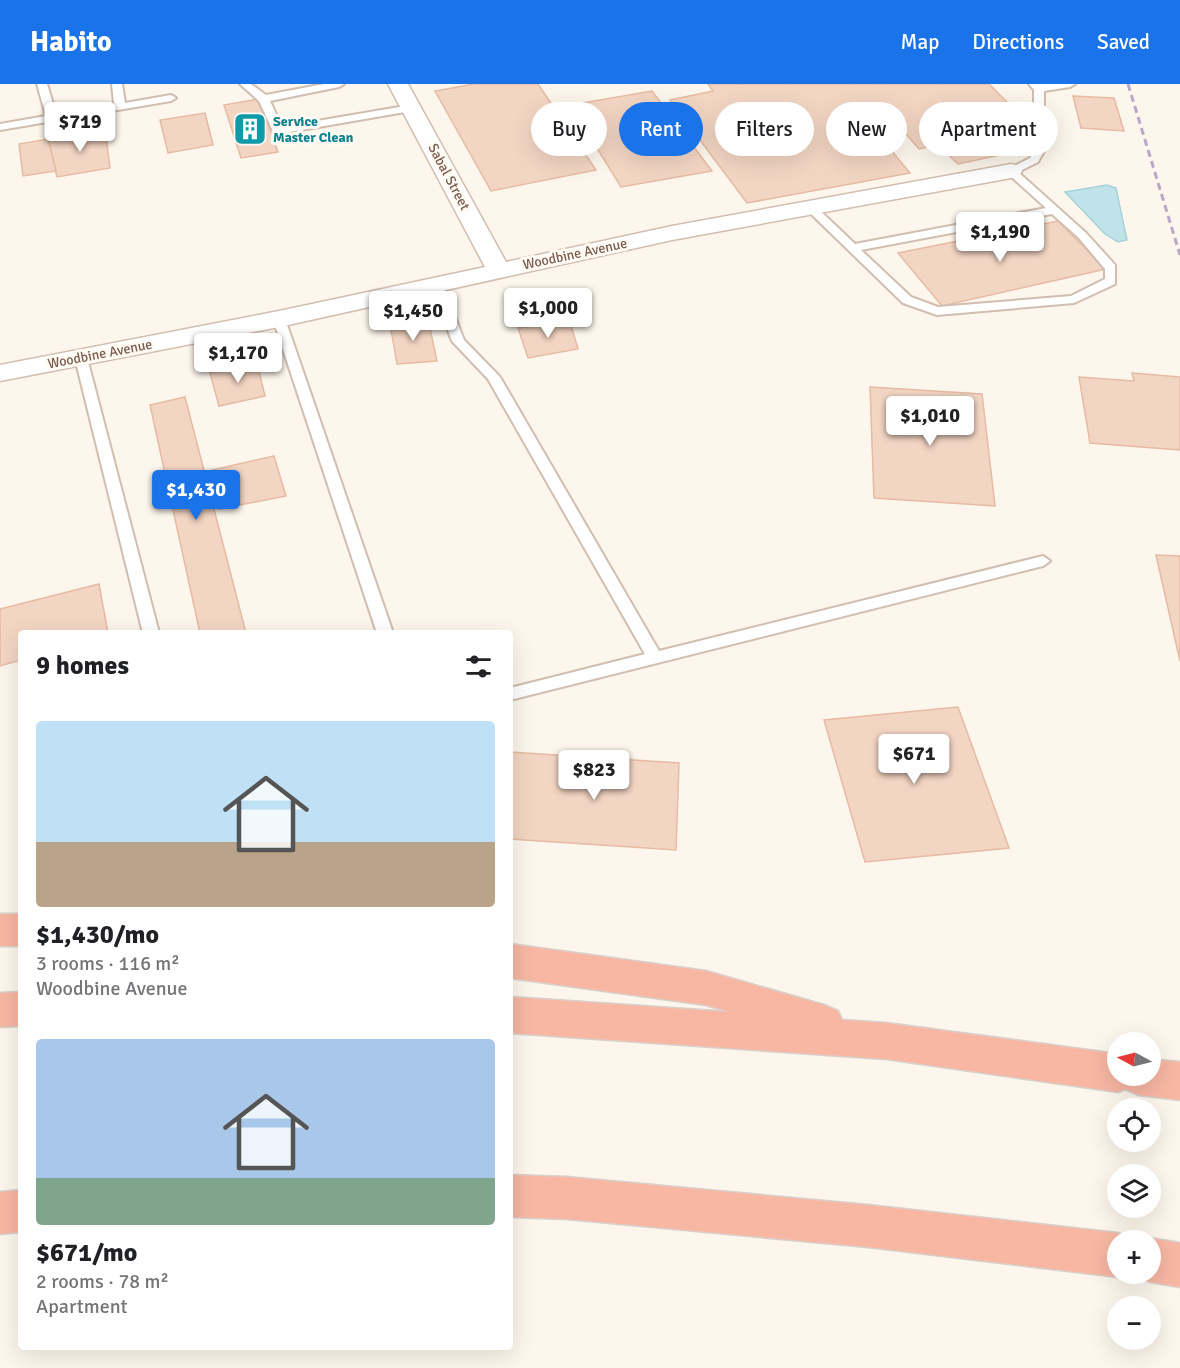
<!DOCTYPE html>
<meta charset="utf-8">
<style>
body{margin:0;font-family:Signika,sans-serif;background:#f6f6f6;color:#202124;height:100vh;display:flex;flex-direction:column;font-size:22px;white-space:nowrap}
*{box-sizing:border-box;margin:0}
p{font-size:20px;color:#757577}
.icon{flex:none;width:33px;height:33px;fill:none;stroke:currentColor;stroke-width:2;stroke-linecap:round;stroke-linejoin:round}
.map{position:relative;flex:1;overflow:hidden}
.sheet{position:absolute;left:18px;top:546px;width:495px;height:720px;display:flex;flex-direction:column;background:#fff;border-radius:6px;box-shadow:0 6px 24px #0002}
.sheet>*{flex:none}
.guide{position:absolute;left:531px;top:18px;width:558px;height:54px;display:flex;gap:12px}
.needle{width:39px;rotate:277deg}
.buttons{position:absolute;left:1107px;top:948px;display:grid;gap:12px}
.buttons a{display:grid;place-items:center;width:54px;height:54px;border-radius:50%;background:#fff;box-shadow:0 6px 24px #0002;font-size:30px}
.price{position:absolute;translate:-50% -51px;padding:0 14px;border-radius:6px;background:#fff;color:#222;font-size:20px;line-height:39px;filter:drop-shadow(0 2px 3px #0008)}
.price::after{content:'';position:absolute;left:50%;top:36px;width:18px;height:14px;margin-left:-9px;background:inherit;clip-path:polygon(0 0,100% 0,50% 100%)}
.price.on{background:#1a73e8;color:#fff}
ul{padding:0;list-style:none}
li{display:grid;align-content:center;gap:12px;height:318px;padding:0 18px}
li span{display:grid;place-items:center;height:186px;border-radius:6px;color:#555}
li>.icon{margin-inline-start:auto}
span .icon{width:108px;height:108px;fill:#fffc;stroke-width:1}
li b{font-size:26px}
h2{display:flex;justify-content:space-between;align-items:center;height:72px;padding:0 18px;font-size:26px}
.pill{padding:0 21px;border-radius:27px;background:#fff;box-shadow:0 6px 24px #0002;font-size:21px;line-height:54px}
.pill.on{background:#1a73e8;color:#fff}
header{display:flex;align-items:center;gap:36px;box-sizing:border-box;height:84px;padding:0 30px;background:#1a73e8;color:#fff}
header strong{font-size:28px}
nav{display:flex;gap:33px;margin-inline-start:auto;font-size:21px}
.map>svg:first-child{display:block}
</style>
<header>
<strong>Habito</strong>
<nav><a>Map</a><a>Directions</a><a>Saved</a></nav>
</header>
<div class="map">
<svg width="1180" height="1284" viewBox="0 0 1180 1284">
<rect width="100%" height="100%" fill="#fdf6ec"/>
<!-- water -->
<path fill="#bfe3e8" stroke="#a5d3da" stroke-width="1.5" d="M1107,101l9,3 11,52 -9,2 -13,-8 -40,-42z"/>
<!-- building -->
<g fill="#f3d5c3" stroke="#e6bba3" stroke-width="1.5">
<path d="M474,0h64l58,86 -105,21 -56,-100z"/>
<path d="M708,0h281l18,18 -4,1 6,6 -17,3 37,37 -71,15 -20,-19 -19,4 -13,-15 -25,4 29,35 -163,30 -77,-103 43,-9z"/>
<path d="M652,7l60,80 -91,16 -51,-82z"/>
<path d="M1073,12l41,2 10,33 -43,-3z"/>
<path d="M259,15l19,53 -37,6 -17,-53z"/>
<path d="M205,29l8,32 -45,8 -8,-33z"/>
<path d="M105,46l5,38 -53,9 -9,-38z"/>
<path d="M48,55l8,32 -33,5 -4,-32z"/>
<path d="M1058,137l48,48 -164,37 -44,-53z"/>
<path d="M428,235l9,42 -40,3 -7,-40z"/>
<path d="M570,238l8,27 -50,9 -10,-30z"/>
<path d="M257,279l8,33 -46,10 -9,-33z"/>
<path d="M1132,289l48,4v73l-90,-7 -11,-66 55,4z"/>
<path d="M870,303l112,7 13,112 -121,-8z"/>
<path d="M185,313l61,236h-46l-50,-228z"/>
<path d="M274,372l12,40 -67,13 -7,-39z"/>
<path d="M1156,471l24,1v105z"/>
<path d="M99,500l9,49h-87v27l-21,6v-57z"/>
<path d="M958,623l51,141 -144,14 -41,-142z"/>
<path d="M510,668l169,11 -3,87 -166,-11z"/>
</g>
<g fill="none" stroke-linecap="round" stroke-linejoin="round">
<!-- service casing -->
<g stroke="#d1beb0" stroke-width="4">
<g id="service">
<path d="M37,0h10l9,30 58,-10 -2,-20h10l3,19 46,-8 5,3 -5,3 -171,29v-6l46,-8z"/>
<path d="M240,0h11l15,11 58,-11h20l-5,3 -69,14 12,26 129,-22 5,3 -5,3 -133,23 -5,-3 -14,-30z"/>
<path d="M1029,0h46l-5,3 -26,4v60l-6,11 -20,10 68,61 29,32v19l-41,19 -137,12 -34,-12 -98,-95 2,-2h8l40,38 191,-36 -41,-37 25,-13 4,-7v-61zM1052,130l26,23 27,32v10l-34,17 -133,11 -27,-10 -50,-47z"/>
<path d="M436,196l6,4 22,56 36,37 159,274 384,-95 7,5 -7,5 -533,134v-12l135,-34 -157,-275 -36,-38 -22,-57z"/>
<path d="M279,231l6,4 108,314h-16l-104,-314z"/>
<path d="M81,270l6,4 72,275h-16l-68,-275z"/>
</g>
</g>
<!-- minor casing -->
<g stroke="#d1beb0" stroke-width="3">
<path id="minor" d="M388,0h20l98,178 166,-36 339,-62 8,2 3,5 -3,5 -8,2 -339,62 -393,87 -279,54v-16l279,-54 206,-44z"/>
</g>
<!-- motorway casing -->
<g stroke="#dad1cd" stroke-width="3">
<g id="motorway">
<rect x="0" y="830" width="21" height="32"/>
<path d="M510,860l196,27 118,34 14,6 4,9 44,3 232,31v22h32v-17l30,3v38l-41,-5 -14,-6 -7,3 -232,-33 -376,-26v-36l220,15 -24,-7 -196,-27z"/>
<path d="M21,908v34l-21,1v-34z"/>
<path d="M510,1091l57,2 301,28 250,28 16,7h-16v34h8l-8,3 -250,-30 -301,-28 -57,-2z"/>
<path d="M21,1106v42l-21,2v-42z"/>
<path d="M1150,1154l30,5v44l-30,-5 -15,-7 -1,-1h16v-34h-5z"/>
</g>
</g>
<!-- service -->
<use href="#service" fill="#fff" fill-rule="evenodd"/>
<!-- minor -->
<use href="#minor" fill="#fff" fill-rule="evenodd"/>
<!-- motorway -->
<use href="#motorway" fill="#f7b7a3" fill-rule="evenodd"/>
<!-- rail -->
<path stroke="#b9a8c9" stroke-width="3" stroke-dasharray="7 4.5" stroke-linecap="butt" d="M1128,0l52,171"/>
</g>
<!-- icons -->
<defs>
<g id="building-square" transform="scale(1.725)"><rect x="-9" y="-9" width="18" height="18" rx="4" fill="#0f9aa8" stroke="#fffaf3"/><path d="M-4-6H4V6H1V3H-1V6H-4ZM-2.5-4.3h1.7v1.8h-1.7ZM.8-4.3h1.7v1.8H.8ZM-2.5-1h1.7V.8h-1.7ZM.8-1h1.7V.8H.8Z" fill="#fff"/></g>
</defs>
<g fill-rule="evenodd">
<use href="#building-square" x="250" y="45"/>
</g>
<g text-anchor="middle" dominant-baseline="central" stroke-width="6" stroke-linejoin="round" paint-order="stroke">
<!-- far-culture labels -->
<g font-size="14" font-weight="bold" fill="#0d838f" stroke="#fffaf3" text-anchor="start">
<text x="273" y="37">Service<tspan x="273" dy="16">Master Clean</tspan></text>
</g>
<!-- far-street labels -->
<g font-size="14" fill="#7a5c4d" stroke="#fffaf3">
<text transform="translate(449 93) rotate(62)">Sabal Street</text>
<text transform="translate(575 170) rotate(-12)">Woodbine Avenue</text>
<text transform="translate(100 270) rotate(-11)">Woodbine Avenue</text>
</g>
</g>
</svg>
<div class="buttons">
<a><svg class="needle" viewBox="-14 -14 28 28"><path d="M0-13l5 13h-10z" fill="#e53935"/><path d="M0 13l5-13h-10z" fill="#757577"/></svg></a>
<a><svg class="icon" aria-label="locate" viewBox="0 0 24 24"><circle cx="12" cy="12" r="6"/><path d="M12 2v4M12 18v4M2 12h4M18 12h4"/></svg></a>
<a><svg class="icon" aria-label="layers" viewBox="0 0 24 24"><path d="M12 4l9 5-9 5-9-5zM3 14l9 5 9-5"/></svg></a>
<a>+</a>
<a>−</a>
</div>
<b class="price" style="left:80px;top:69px">$719</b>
<b class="price" style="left:1000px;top:179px">$1,190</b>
<b class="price" style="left:548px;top:255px">$1,000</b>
<b class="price" style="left:413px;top:258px">$1,450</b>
<b class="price" style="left:238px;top:300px">$1,170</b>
<b class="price" style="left:930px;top:363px">$1,010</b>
<b class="price on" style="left:196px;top:437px">$1,430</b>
<b class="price" style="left:914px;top:701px">$671</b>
<b class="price" style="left:594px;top:717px">$823</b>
<div class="guide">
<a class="pill">Buy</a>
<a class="pill on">Rent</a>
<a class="pill">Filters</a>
<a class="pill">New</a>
<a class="pill">Apartment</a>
</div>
<section class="sheet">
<h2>9 homes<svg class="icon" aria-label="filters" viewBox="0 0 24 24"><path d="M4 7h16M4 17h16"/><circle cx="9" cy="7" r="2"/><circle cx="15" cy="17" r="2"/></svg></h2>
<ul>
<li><span style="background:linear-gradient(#bfe0f5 65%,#b9a48a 0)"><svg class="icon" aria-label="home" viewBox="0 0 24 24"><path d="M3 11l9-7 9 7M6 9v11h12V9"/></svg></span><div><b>$1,430/mo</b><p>3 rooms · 116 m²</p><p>Woodbine Avenue</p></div></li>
<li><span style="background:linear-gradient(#a9c7e8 75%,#7fa58c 0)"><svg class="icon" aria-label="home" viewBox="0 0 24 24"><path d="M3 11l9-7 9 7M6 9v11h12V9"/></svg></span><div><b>$671/mo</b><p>2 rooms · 78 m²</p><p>Apartment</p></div></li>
</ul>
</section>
</div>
